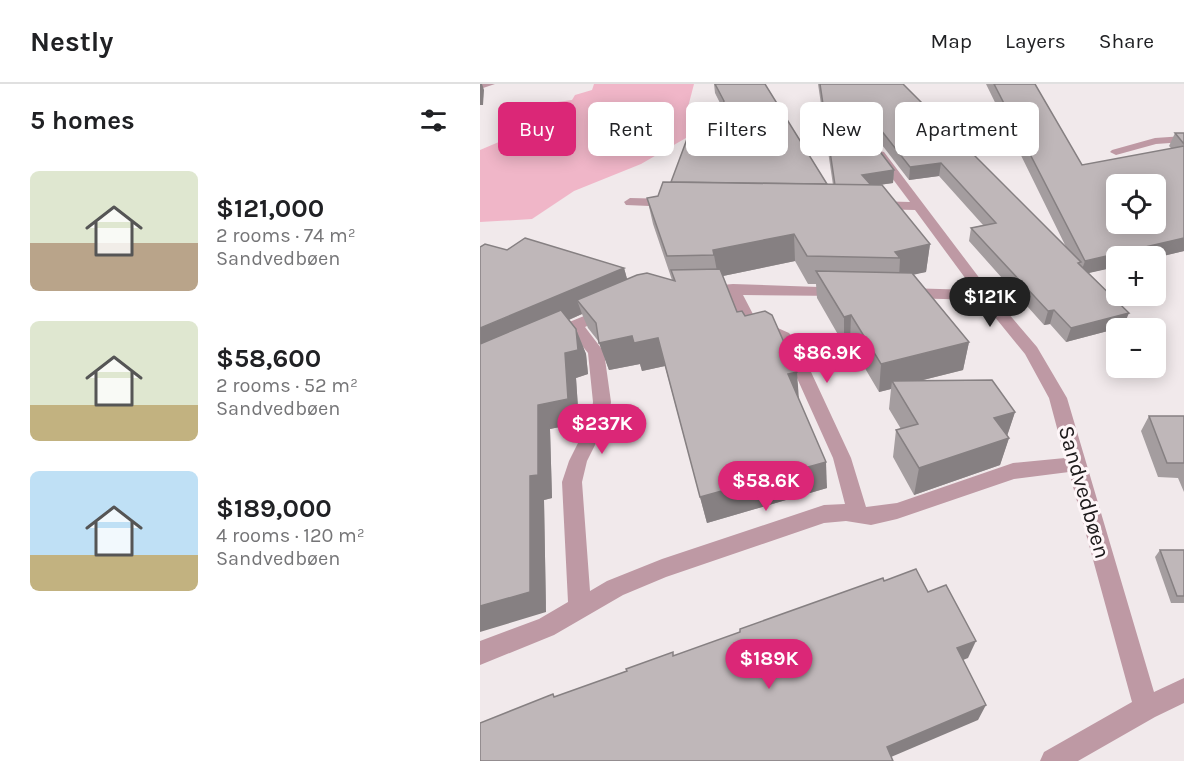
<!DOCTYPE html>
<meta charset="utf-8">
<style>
body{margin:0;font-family:Karla,sans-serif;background:#f2f2f2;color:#202124;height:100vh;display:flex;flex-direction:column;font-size:22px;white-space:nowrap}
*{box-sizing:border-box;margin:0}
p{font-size:20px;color:#757577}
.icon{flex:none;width:33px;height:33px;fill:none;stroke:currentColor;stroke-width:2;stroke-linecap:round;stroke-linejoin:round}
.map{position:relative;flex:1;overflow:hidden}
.sheet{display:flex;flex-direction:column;background:#fff;width:480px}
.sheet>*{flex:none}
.top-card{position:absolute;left:18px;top:18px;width:570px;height:54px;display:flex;gap:12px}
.controls{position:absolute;left:626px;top:90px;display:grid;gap:12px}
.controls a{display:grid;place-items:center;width:60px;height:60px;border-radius:9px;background:#fff;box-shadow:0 3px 15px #0003;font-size:30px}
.price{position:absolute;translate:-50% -51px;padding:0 14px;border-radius:21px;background:#db2777;color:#fff;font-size:20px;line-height:39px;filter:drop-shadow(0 2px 3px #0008)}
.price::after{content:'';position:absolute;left:50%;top:36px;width:18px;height:14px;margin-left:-9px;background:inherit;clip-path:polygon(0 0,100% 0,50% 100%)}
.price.on{background:#222;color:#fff}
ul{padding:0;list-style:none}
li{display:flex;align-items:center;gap:18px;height:150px;padding:0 30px}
li span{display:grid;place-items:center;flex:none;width:168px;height:120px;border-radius:9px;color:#555}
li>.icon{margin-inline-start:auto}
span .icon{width:72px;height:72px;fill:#fffc;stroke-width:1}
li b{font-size:26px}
h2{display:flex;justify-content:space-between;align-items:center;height:72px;padding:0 30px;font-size:26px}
.pill{padding:0 21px;border-radius:9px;background:#fff;box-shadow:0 3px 15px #0003;font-size:21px;line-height:54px}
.pill.on{background:#db2777;color:#fff}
header{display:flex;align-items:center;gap:36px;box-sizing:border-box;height:84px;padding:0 30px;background:#fff;border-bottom:2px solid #e0e0e0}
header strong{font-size:28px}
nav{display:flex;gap:33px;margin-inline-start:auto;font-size:21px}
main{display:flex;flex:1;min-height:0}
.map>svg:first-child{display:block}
</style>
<header>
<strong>Nestly</strong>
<nav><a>Map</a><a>Layers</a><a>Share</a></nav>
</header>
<main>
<section class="sheet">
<h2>5 homes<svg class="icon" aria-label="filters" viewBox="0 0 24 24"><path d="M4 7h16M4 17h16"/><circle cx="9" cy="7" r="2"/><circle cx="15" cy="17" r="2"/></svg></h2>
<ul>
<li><span style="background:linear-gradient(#dfe7d0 60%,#b9a48a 0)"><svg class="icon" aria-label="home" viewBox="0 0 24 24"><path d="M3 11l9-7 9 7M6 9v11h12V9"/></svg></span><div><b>$121,000</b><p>2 rooms · 74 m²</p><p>Sandvedbøen</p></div></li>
<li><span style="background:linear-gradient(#dfe7d0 70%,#c2b280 0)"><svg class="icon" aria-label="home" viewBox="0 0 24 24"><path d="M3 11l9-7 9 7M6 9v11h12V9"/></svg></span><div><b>$58,600</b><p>2 rooms · 52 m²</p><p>Sandvedbøen</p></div></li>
<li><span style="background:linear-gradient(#bfe0f5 70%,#c2b280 0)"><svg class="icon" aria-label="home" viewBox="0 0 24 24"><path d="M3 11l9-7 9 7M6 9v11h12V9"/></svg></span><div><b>$189,000</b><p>4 rooms · 120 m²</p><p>Sandvedbøen</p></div></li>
</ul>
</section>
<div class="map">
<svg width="704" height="677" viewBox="0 0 704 677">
<rect width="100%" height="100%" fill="#f1e9eb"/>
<!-- green -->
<path fill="#f0b6c8" d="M114,0h100l-6,23 21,6 8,7 -76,44 -67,27 -42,28 -52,3v-72l42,-18 13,-27 37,-5 3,-5 17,-5z"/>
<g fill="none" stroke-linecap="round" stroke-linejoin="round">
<!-- minor -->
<g fill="#be99a4" fill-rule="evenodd">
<path d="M0,0h15l-15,5z"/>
<path d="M704,52v6l-28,2 -40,11 -6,-3 2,-2 43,-12z"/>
<path d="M400,67l4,1 106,140 47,55 30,51 87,294 30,-14v25l-29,14 -77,44h-38l4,-9 88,-50 -63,-230 -55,7 -117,40 -26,6 -25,-4 -22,2 -158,54 -43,18 -69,40 -74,30v-24l59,-22 29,-17 -6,-120 7,-21 22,-44 2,-15 -5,-49 -16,-20 -21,8 -6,-1 -2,-4 2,-4 56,-23 5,-2 8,5 -3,3 -26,12 19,25 7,50 -2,15 -22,44 -5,21 8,109 17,-10 55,-22 162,-54 21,-1 -12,-46 -50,-111 -6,-6 -33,-16 -16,-30 -29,-2 -2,-3 2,-3 34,-3 114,4 2,3 -2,3 -5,2 -99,-1 12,23 34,15 9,11 53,114 15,49 31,-4 116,-40 52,-5 -16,-60 -24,-44 -44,-54 -76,-2 -7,-5 7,-5 69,2 -59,-80 -41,-1 -6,-4 6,-4 36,1 -36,-48z"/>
<path d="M150,114l43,1 6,4 -6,4 -47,-2 -2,-3z"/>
</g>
</g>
<!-- wall -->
<g fill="#a49d9f">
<path d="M234,0h51l62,100 6,1 -15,-101h85l163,163 -80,-163h49l47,81 90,-16 -3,-3 6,-13h9v118l-96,22 35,54 -57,15 -16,-18 -6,1 -75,-84 2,-13 12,-3 -44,-49 -30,4 -47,-61 -5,-2 -2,1 39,52 -1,13 -14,2 51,59 -4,28 -13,2 56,68 -6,28 -44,11 96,31 -8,24 2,2 -9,27 -86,30 -21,-38 3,-27 5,-1 -12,-20 2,-20 -12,3 -29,-49 -6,2 -27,-47 -1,-14h-8l-13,-23 -72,15 14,36 8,4 53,82 29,90 -120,35 -42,-157 -23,5 -2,-7 -31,6 -10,-28 -11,-14 -6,-14 -13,6 7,9 10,25 2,20 -12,4 3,45 -29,6 2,69 -8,2 2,112 -39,-362 117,18 3,11 45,1 -19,-56 -6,-26 11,-2 55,-57 9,-32 -7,-14z"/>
<path d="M669,332h35v76l-6,-14 -20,-1 -17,-46z"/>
<path d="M680,466h24v53h-13l-16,-46z"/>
</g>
<!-- shaded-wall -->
<g fill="#868082">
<path d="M0,0h2l2,6 -1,15h-3z"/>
<path d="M377,21v12l-7,3 -1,3 1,-15z"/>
<path d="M461,79l-2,13 -30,4 1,-13z"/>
<path d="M414,86l-1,13 -22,3 -9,-11z"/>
<path d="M314,150l1,27 -77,16 -4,-22 -1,-5z"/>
<path d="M704,154v13l-29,7v-2h-39v11l-36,8 5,-14z"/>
<path d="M450,160l-4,28 -27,6 1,-20 -5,-6z"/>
<path d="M144,184l7,25 -54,7 5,14 -102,44v-30z"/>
<path d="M574,226l-4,14 -6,1 4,-14z"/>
<path d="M649,229l-6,14 -57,15 5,-14z"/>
<path d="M371,231l-1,28 -6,2v-28z"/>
<path d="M96,245l10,25 2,20 -12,4 3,45 -29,6 2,69 -8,2 2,112 -66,20v-26l58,-201 27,-52z"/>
<path d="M152,252l26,2 7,28 -23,5 -2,-7 -31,6 -10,-27z"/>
<path d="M489,258l-6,28 -68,17 -3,-6 -1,8 -12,3 2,-28z"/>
<path d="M317,288l2,28 -11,-26z"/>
<path d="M535,328l-9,27 -12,-21z"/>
<path d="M529,354l-9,27 -86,30 5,-27z"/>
<path d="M346,378l1,26 -120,35 -7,-26z"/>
<path d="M496,557l-8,17 -17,7 6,-17z"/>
<path d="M506,621l-8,15 -94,40 3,-13z"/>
</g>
<!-- building -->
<g fill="#bfb7b9" stroke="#868082" stroke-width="1.5" fill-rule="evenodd">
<path d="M235,0h50l62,100 -156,-2 16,-43h26l11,-38z"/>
<path d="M340,0h83l178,178 -3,1 51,50 -58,15 -17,-18 -6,1 -77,-83 25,-5 -55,-60 -31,4 -48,-61 -5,-1 -7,3 -1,3 45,59 -32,5 9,10h-36z"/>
<path d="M514,0h41l47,81 102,-19v92l-99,23zM636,100h39v40h-39z"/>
<path d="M695,49h9v11z"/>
<path d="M183,98l219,3 48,59 -35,8 5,6 -93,-2 -13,-22 -81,16 1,5 -47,1 -20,-58 11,-2z"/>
<path d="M45,154l99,30 -144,60v-81l5,-3 22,6z"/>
<path d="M240,185l17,43 5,-1 3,5 20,-5 7,4 25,57 -9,2 38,88 -126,35 -42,-159 -24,5 -2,-7 -33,7 -3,-20 -19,-23 60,-25 10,-2 28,8 -4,-11z"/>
<path d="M336,187l96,2 57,69 -88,22 -30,-49 -7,2z"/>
<path d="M81,226l15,19 2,21 -13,3 3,46 -30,6v70l-8,1v116l-50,14v-262z"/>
<path d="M512,296l23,32 -21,6 15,20 -90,30 -23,-38 22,-6 -26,-43z"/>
<path d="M669,332h35v47h-17z"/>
<path d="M680,466h24v46h-7z"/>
<path d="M436,485l12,23 18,-7 30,56 -19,7 29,57 -99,42 6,14h-413v-38l73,-29 1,3 73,-26 -1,-2 47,-17v4l67,-24v-3l143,-51 1,3z"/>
</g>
<g text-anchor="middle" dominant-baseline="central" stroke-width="6" stroke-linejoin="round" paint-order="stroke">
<!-- street labels -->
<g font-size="22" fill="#1c191a" stroke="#fef6f8">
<text transform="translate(604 408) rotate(74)">Sandvedbøen</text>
</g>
</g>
</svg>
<div class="controls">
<a><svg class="icon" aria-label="locate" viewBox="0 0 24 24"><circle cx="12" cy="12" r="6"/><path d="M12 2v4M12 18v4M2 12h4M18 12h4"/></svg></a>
<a>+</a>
<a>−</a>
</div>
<b class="price on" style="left:510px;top:244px">$121K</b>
<b class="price" style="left:347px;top:300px">$86.9K</b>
<b class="price" style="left:122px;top:371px">$237K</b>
<b class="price" style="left:286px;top:428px">$58.6K</b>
<b class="price" style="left:289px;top:606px">$189K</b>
<div class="top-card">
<a class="pill on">Buy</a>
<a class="pill">Rent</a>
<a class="pill">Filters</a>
<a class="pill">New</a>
<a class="pill">Apartment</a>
</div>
</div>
</main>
